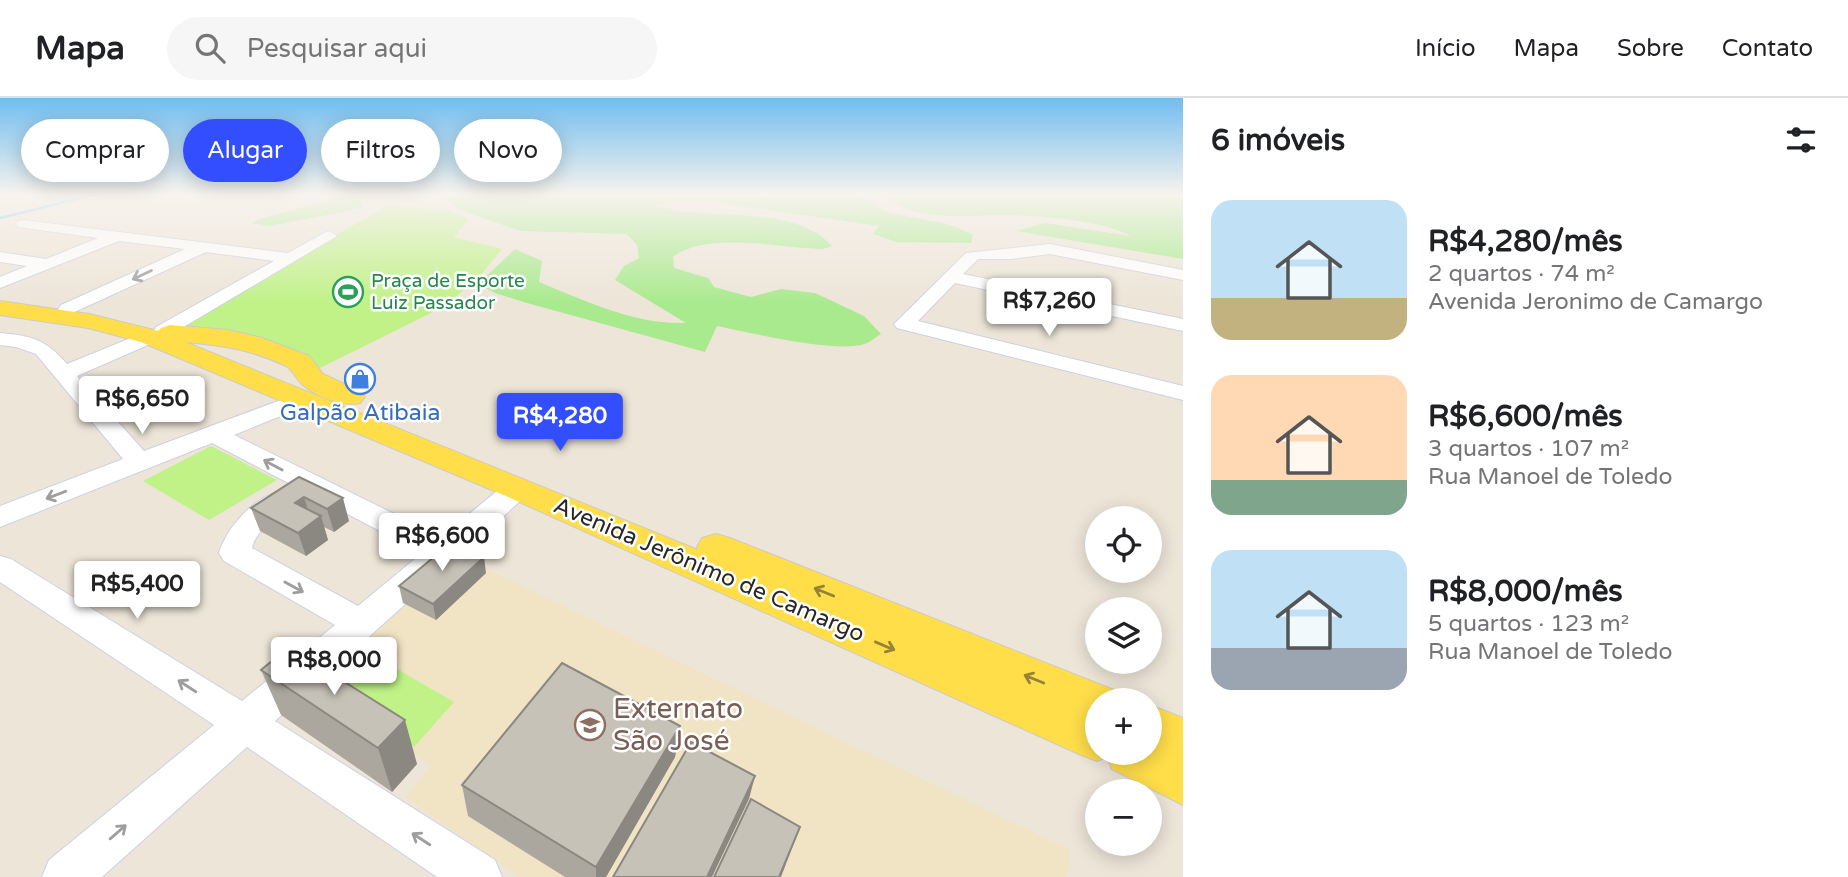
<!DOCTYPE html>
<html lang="pt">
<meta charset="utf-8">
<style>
body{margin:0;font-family:"Varela Round",sans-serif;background:#f6f6f6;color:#202124;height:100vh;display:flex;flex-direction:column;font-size:26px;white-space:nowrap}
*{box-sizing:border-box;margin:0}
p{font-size:23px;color:#757577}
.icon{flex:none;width:38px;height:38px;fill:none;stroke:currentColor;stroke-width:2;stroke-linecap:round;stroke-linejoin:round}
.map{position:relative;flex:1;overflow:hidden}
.sheet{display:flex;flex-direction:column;background:#fff;width:665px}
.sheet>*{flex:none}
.top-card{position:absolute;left:21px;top:21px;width:665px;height:63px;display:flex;gap:14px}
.controls{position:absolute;left:1085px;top:408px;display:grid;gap:14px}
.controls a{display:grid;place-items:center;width:77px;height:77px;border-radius:50%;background:#fff;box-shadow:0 4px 18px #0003;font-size:35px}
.price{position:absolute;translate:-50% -60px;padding:0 16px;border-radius:7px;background:#fff;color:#222;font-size:23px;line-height:46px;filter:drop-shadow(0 2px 4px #0008)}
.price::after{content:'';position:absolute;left:50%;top:42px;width:21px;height:16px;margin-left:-10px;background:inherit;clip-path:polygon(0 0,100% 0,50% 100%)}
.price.on{background:#324eff;color:#fff}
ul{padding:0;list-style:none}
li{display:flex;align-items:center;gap:21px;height:175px;padding:0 28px}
li span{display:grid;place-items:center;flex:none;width:196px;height:140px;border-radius:21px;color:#555}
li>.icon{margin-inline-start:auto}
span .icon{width:84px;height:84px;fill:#fffc;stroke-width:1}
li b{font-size:30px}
h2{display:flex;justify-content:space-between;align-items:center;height:84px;padding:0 28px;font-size:30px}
.tag{padding:0 24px;border-radius:32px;background:#fff;box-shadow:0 4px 18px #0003;font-size:24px;line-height:63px}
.tag.on{background:#324eff;color:#fff}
header{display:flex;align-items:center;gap:42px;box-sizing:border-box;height:98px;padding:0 35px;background:#fff;border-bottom:2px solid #e0e0e0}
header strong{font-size:33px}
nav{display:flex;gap:38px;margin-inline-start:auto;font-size:24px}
.search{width:490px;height:63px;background:#f6f6f6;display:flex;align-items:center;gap:18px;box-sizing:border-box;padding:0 24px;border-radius:38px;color:#757577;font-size:26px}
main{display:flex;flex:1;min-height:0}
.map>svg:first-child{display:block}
</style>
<header>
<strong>Mapa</strong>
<div class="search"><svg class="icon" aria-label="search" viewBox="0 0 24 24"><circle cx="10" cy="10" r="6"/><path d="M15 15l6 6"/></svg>Pesquisar aqui</div>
<nav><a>Início</a><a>Mapa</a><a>Sobre</a><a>Contato</a></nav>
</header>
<main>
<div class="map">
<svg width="1183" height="779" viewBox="0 0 1183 779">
<rect width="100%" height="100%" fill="#ede5d8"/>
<!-- education -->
<path fill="#f1e4c5" d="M454,455l616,297 -3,27h-548l-114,-80 26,-31 -125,-83z"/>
<!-- green -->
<g fill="#a9ea8e">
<path d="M329,96h30l5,14 -95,18 -18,-3 15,-6 64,-16z"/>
<path d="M460,96h396l34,19 57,11 26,10 -2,9 -74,-1 -24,-8 6,-8 -166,-24 -64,1c52,22 142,-3 183,43l-9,3c-42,-1 -116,-18 -150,8l1,11 34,10 6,9 37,10 30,-8 34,4 49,23 17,18c-4,2 -9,7 -14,9 -25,12 -120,-11 -150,-17l-12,26 -178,-49 -32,-10 -17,-9 37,-35 27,12 -3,21c46,19 97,43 147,41l-71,-43 9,-14 15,-8 -2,-13 -10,-11 -107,-3 -62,-22 -11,-10z"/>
<path d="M883,96h300v65l-167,-28 29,-8 86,13c-30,-16 -88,-20 -123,-21 -40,-1 -93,9 -125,-21z"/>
</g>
<!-- pitch -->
<g fill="#c0f288">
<path d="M389,107l60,6 20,8 -15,18 48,12 -24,29 -35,29 -129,64 -8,-12 -137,-29z"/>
<path d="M211,348l66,34 -68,40 -66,-39z"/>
<path d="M364,552l90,52 -40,45 -92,-58z"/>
</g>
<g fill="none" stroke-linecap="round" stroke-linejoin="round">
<!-- stream -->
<path stroke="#5ecafb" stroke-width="2.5" d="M0,120l97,-24"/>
<!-- minor casing -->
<g stroke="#cdd0e3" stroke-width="2">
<g id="minor">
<path d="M0,96h12l-12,5z"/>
<path d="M23,122l265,33 36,-20 5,-2 8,5 -167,99 -10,1 -3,5 -80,35 67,75 158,-59 8,2 4,5 -4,5 -76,31 207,102 67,-55 10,-3 10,3 4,6 -4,6 -253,227 220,139 7,17h-65l-190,-130 -145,130h-60l7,-17 165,-135 -214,-143v-26l11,3 231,142 93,-76 -111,-64 -5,-8c8,-28 45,-69 76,-61l4,6c-13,20 -41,25 -47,50l106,58 64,-53 -210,-110 -212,84v-21l123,-47 -87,-105 -20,-7 -16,-2v-12c32,3 45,6 67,31l76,-31 10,-1 3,-5 118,-66 -68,-9 -138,63 -7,-2 -3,-4 3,-4 124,-56 -66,-8 -119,47v-11l27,-11 -27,-4v-10l46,7 52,-21 -80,-11 -2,-3 2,-3z"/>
<path d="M1050,146l133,26v10l-133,-26 -39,5h-33l-15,15 220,45v12l-228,-48 -37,38 265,65v14l-286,-72 -3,-4 72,-71z"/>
</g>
</g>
<!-- major casing -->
<g stroke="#cbcbcb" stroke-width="2">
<path id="major" d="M0,203l89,13 69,17 3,-3 9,-3 58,5 34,8 47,18 14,18 37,17 5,6 -5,6c-17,4 -42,-6 -56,-17 -7,-5 -10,-15 -18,-20 -33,-16 -65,-21 -101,-24l513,208 -1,-3 5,-9 14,-4 14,4 384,152 5,10h-22v52h53v-47l33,13v87l-71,-36 -5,-12 -10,4 -18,-7 -573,-258 -365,-154 -53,-14 -88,-13z"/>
</g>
<!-- minor -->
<use href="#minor" fill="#fff" fill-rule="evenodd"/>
<!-- major -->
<use href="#major" fill="#ffde4a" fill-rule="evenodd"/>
</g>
<!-- wall -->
<g fill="#aba79e">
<path d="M299,379l50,44 -15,11 -10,-5 4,13 -22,16 -46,-25 -9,-23z"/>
<path d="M486,475l-50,47 -33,-17 -4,-17z"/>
<path d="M261,572l156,94 -25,28 -111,-77z"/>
<path d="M680,628l-5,31 -69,120h-41l-97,-61 -6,-31z"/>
</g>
<!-- shaded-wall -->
<g fill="#8b8881">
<path d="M304,399l7,23 -16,-17z"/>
<path d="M343,400l6,23 -15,11 -7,-23z"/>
<path d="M321,418l7,24 -22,16 -8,-23z"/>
<path d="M484,459l2,16 -50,47 -3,-16z"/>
<path d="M405,622l12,44 -25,28 -14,-44z"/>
<path d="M680,628l-5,31 -69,120h-10v-10z"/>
<path d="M755,678l-6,23 -37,78h-5z"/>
<path d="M800,729l-19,50h-2z"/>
</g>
<!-- building -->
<g fill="#c7c2b8" stroke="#8b8881" stroke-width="2">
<path d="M299,379l44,21 -16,11 -23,-12 -9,6 26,13 -23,17 -47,-25z"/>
<path d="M452,444l32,15 -51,47 -34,-18z"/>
<path d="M289,549l116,73 -27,28 -117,-78z"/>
<path d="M562,565l118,63 -84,141 -134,-82z"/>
<path d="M691,644l64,34 -48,101h-94z"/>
<path d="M751,701l49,28 -21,50h-65z"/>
</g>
<!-- one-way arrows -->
<defs><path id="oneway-shaft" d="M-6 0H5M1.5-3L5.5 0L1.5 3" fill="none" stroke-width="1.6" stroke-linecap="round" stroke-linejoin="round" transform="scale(1.75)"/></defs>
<g stroke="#9e9e9e">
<use href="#oneway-shaft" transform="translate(142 177) rotate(155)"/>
<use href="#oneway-shaft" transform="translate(273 367) rotate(-152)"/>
<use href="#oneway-shaft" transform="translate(56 397) rotate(159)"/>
<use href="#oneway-shaft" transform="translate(294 489) rotate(29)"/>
<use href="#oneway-shaft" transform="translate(187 588) rotate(-147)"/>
<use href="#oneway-shaft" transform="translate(118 734) rotate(-41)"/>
<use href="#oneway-shaft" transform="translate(421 741) rotate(-147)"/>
</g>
<g stroke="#948339">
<use href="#oneway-shaft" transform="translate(824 494) rotate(-158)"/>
<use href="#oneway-shaft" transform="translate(885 548) rotate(23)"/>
<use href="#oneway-shaft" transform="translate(1034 581) rotate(-158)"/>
</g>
<!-- sky -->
<linearGradient id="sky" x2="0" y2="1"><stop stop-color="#71bdf0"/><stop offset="0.47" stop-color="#f7f3ed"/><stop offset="1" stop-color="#f7f3ed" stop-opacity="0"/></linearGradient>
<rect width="1183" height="205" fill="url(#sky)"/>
<!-- icons -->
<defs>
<g id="stadium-ring" transform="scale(1.575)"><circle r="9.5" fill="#fff" stroke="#2e9e5b" stroke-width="1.5"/><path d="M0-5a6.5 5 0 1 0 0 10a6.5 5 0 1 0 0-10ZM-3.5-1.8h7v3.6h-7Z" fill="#2e9e5b"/></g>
<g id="shop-ring" transform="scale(1.575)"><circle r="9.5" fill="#fff" stroke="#3f7fe0" stroke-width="1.5"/><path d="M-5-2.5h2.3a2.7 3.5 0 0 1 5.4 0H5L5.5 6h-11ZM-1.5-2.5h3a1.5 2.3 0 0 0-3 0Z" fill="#3f7fe0"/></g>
<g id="school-ring" transform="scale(1.575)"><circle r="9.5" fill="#fff" stroke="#8d6e63" stroke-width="1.5"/><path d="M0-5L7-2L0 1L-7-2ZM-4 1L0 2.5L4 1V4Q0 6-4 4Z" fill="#8d6e63"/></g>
</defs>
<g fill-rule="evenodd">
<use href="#stadium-ring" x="348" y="194"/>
<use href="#shop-ring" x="360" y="281"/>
<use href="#school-ring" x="590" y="627"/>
</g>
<g text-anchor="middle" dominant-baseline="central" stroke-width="5" stroke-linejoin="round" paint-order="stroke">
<!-- far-leisure labels -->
<g font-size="19" fill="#27864d" stroke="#fff" text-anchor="start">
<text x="371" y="183">Praça de Esporte<tspan x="371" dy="22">Luiz Passador</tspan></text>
</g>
<!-- shop labels -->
<g font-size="23" fill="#366cbe" stroke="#fff">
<text x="360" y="315">Galpão Atibaia</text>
</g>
<!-- street labels -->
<g font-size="23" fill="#282828" stroke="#fff">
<text transform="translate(709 472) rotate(23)">Avenida Jerônimo de Camargo</text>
</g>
<!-- near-education labels -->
<g font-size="28" fill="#785e54" stroke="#fff" text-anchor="start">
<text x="613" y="611">Externato<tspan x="613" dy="32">São José</tspan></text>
</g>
</g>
</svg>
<div class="controls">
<a><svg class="icon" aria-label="locate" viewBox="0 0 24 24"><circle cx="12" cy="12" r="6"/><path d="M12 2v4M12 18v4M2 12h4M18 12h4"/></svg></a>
<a><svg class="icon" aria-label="layers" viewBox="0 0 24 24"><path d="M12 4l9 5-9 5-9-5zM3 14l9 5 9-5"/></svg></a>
<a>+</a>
<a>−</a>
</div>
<b class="price" style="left:1049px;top:240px">R$7,260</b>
<b class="price" style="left:142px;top:338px">R$6,650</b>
<b class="price on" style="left:560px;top:355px">R$4,280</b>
<b class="price" style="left:442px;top:475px">R$6,600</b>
<b class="price" style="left:137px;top:523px">R$5,400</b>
<b class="price" style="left:334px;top:599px">R$8,000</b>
<div class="top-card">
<a class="tag">Comprar</a>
<a class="tag on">Alugar</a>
<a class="tag">Filtros</a>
<a class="tag">Novo</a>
</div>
</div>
<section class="sheet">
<h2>6 imóveis<svg class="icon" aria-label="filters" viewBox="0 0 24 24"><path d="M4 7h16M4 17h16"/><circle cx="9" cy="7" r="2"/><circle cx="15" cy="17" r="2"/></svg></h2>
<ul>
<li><span style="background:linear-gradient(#bfe0f5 70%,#c2b280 0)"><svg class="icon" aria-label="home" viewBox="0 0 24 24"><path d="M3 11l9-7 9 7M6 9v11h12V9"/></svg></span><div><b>R$4,280/mês</b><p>2 quartos · 74 m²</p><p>Avenida Jeronimo de Camargo</p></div></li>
<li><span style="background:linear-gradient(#ffd9b3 75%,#7fa58c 0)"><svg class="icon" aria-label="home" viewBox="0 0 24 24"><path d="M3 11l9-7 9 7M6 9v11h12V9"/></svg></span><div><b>R$6,600/mês</b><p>3 quartos · 107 m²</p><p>Rua Manoel de Toledo</p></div></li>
<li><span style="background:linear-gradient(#bfe0f5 70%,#9aa5b1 0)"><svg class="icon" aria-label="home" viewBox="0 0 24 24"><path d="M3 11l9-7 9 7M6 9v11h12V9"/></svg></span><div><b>R$8,000/mês</b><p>5 quartos · 123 m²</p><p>Rua Manoel de Toledo</p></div></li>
</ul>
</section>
</main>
